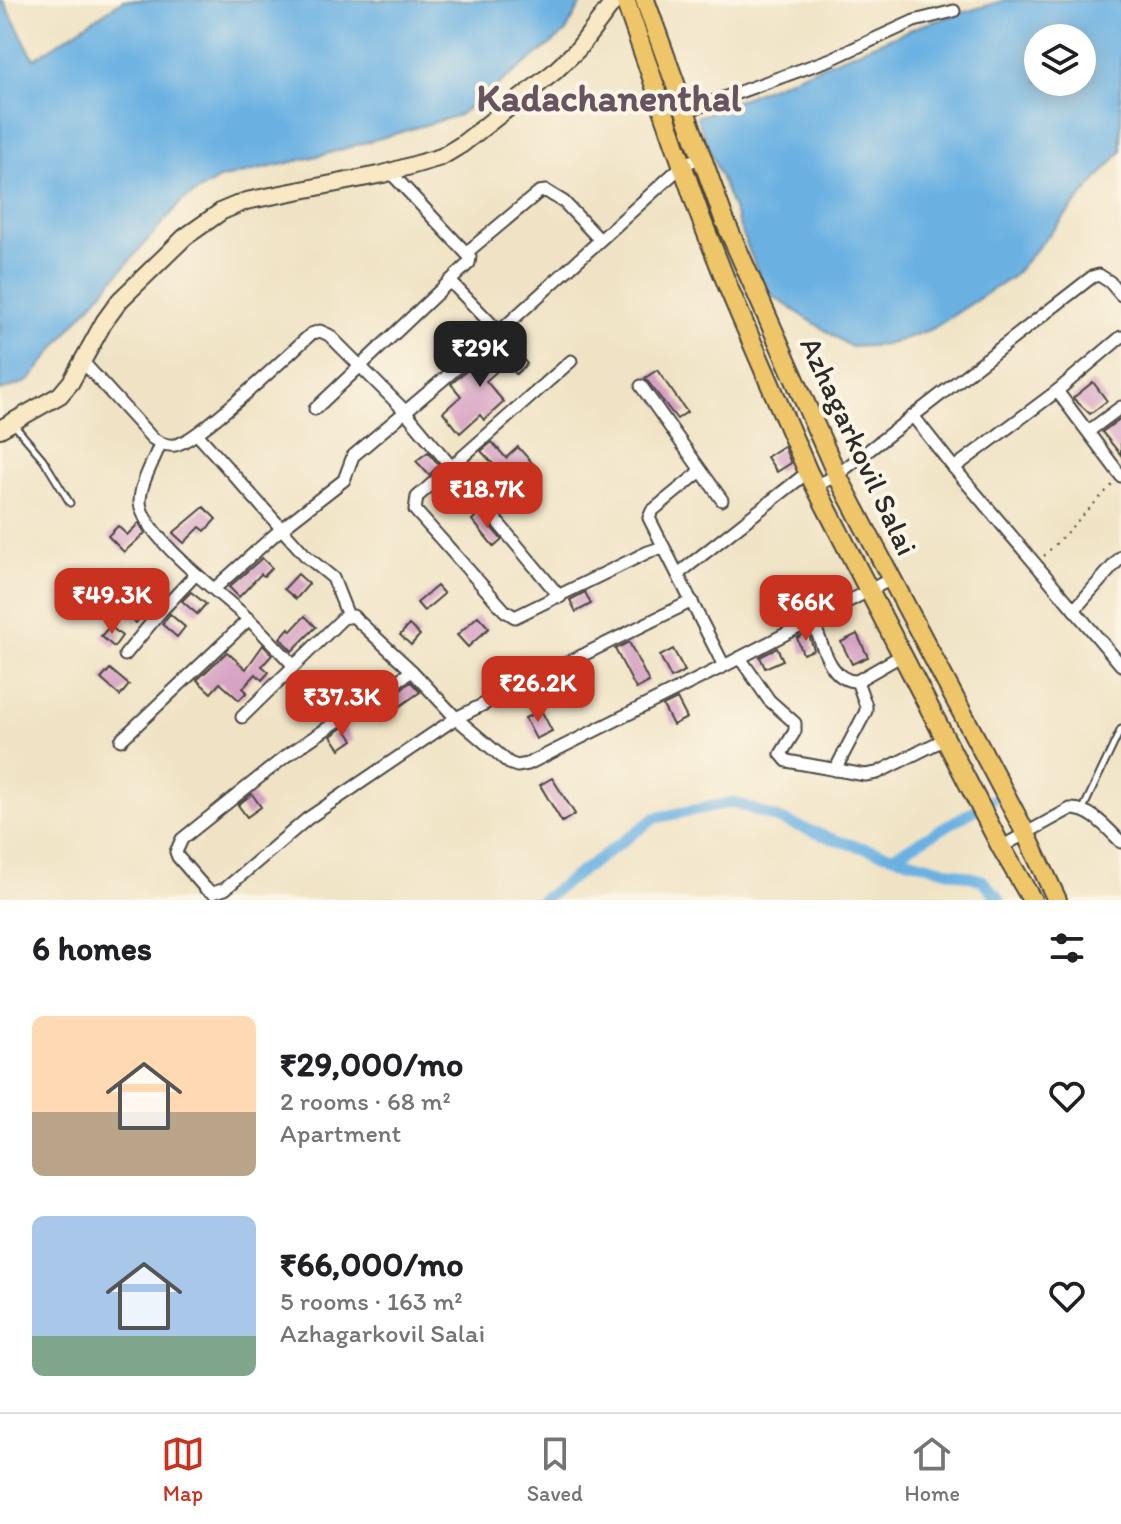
<!DOCTYPE html>
<meta charset="utf-8">
<style>
body{margin:0;font-family:Itim,sans-serif;background:#f6f6f6;color:#202124;height:100vh;display:flex;flex-direction:column;font-size:30px;white-space:nowrap}
*{box-sizing:border-box;margin:0}
p{font-size:26px;color:#757577}
.icon{flex:none;width:44px;height:44px;fill:none;stroke:currentColor;stroke-width:2;stroke-linecap:round;stroke-linejoin:round}
.map{position:relative;height:900px;overflow:hidden}
.details{display:flex;flex-direction:column;background:#fff;flex:1}
.details>*{flex:none}
.controls{position:absolute;left:1024px;top:24px;display:grid;gap:16px}
.controls a{display:grid;place-items:center;width:72px;height:72px;border-radius:50%;background:#fff;box-shadow:0 4px 20px #0003;font-size:40px}
.price{position:absolute;translate:-50% -68px;padding:0 18px;border-radius:16px;background:#c8321e;color:#fff;font-size:26px;line-height:52px;filter:drop-shadow(0 2px 4px #0008)}
.price::after{content:'';position:absolute;left:50%;top:48px;width:24px;height:18px;margin-left:-12px;background:inherit;clip-path:polygon(0 0,100% 0,50% 100%)}
.price.selected{background:#222;color:#fff}
ul{padding:0;list-style:none}
li{display:flex;align-items:center;gap:24px;height:200px;padding:0 32px}
li span{display:grid;place-items:center;flex:none;width:224px;height:160px;border-radius:12px;color:#555}
li>.icon{margin-inline-start:auto}
span .icon{width:96px;height:96px;fill:#fffc;stroke-width:1}
li b{font-size:34px}
h2{display:flex;justify-content:space-between;align-items:center;height:96px;padding:0 32px;font-size:34px}
.dock{display:flex;justify-content:space-around;align-items:center;height:112px;border-top:2px solid #e0e0e0;background:#fff;font-size:22px;color:#757577}
.dock a{display:grid;justify-items:center;gap:4px}
.dock .selected{color:#c8321e}
.map>svg:first-child{display:block}
</style>
<div class="map">
<svg width="1121" height="900" viewBox="0 0 1121 900">
<rect width="100%" height="100%" fill="#fcf5e5"/>
<filter id="ink" filterUnits="userSpaceOnUse"><feTurbulence type="fractalNoise" baseFrequency=".0125" numOctaves="2"/><feDisplacementMap in="SourceGraphic" scale="16" xChannelSelector="R" yChannelSelector="G"/><feConvolveMatrix kernelMatrix="1 2 1 2 8 2 1 2 1" color-interpolation-filters="sRGB"/></filter>
<filter id="wash" filterUnits="userSpaceOnUse"><feTurbulence type="fractalNoise" baseFrequency=".006" numOctaves="4" result="noise"/><feDisplacementMap in="SourceGraphic" scale="32" xChannelSelector="R" yChannelSelector="G"/><feGaussianBlur stdDeviation="1.8" result="paint"/><feColorMatrix in="noise" values="0 0 0 0 0 0 0 0 0 0 0 0 0 0 0 0 0 1.4 0 .05"/><feComposite in="paint" operator="in"/></filter>
<g filter="url(#wash)">
<rect width="100%" height="100%" fill="#f0e3c5"/>
<!-- water -->
<g fill="#6bb1e2" stroke="#4b6e86" stroke-width="2" fill-rule="evenodd">
<path d="M0,0h3l31,59 89,-59h460l-18,33 -106,82 -133,39 -107,25 -37,22 -107,122 -46,58 -29,10z"/>
<path d="M1005,0h116v152l-109,125 -80,52 -46,16 -35,2 -86,-56 -68,-174 222,-91zM1038,38h44v44h-44z"/>
</g>
<g fill="none" stroke-linecap="round" stroke-linejoin="round">
<!-- canal -->
<g stroke="#6bb1e2" stroke-width="11">
<path d="M894,856l114,-65"/>
<path d="M542,900l113,-82 78,-16 105,39 144,39 18,20"/>
</g>
</g>
<g id="blocks">
<!-- building -->
<g fill="#d6a0c3">
<path d="M512,346l15,18 -11,10 -10,-11 -20,18 18,21 -20,18 -4,-5 -20,18 -17,-21 18,-16 -10,-12 40,-34 7,8z"/>
<path d="M657,370l30,42 -10,7 -32,-41z"/>
<path d="M1093,382l14,19 -17,13 -17,-16z"/>
<path d="M1121,418v37l-19,-23z"/>
<path d="M492,442l14,16 12,-11 17,19 -20,19 -5,-5 -15,14 -11,-12 14,-13 -17,-18z"/>
<path d="M784,446l7,17 -14,9 -10,-15z"/>
<path d="M428,452l11,13 -10,10 -13,-14z"/>
<path d="M204,507l12,12 -11,12 -5,-4 -16,16 -11,-10z"/>
<path d="M479,513l23,27 -8,7 -22,-27z"/>
<path d="M139,523l6,10 -21,19 -16,-16 10,-10 9,9z"/>
<path d="M262,558l10,10 -8,8 -3,-2 -22,23 -10,-10z"/>
<path d="M152,573l12,10 -2,2 4,4 -26,22 3,3 -7,9 -16,-14z"/>
<path d="M298,574l11,10 -13,15 -12,-10z"/>
<path d="M437,586l7,8 -20,17 -7,-8z"/>
<path d="M191,592l15,12 -9,10 -15,-13z"/>
<path d="M585,592l6,12 -15,8 -6,-12z"/>
<path d="M170,614l15,13 -8,10 -15,-13z"/>
<path d="M305,616l11,11 -24,24 -12,-13 9,-10 2,3z"/>
<path d="M478,616l11,12 -21,19 -11,-12z"/>
<path d="M409,625l11,10 -9,10 -11,-10z"/>
<path d="M110,626l12,10 -8,11 -13,-11z"/>
<path d="M808,632l6,18 -11,4 -6,-16z"/>
<path d="M857,634l11,23 -16,7 -11,-22z"/>
<path d="M629,642l20,40 -13,7 -21,-40z"/>
<path d="M263,645l9,10 -10,11 7,6 -7,8 -6,-6 -13,14 4,4 -8,8 -19,-17 -9,10 -14,-13 30,-28 19,17z"/>
<path d="M777,648l6,12 -18,8 -5,-11z"/>
<path d="M673,649l12,22 -14,7 -11,-22z"/>
<path d="M110,669l19,16 -9,11 -19,-17z"/>
<path d="M411,682l9,10 -20,14 -8,-11z"/>
<path d="M677,699l10,19 -14,7 -10,-19z"/>
<path d="M541,710l11,21 -16,8 -11,-21z"/>
<path d="M344,727l9,13 -13,9 -9,-13z"/>
<path d="M552,778l23,36 -13,8 -22,-37z"/>
<path d="M252,794l9,13 -14,10 -9,-12z"/>
</g>
</g>
</g>
<g filter="url(#ink)">
<use href="#blocks" fill-opacity="0" stroke="#494742" stroke-width="2"/>
<g fill="none" stroke-linecap="round" stroke-linejoin="round">
<!-- service casing -->
<g stroke="#494742" stroke-width="9">
<g id="service">
<path d="M15,426l28,33 27,44"/>
<path d="M1083,809l38,-80"/>
</g>
</g>
<!-- minor casing -->
<g stroke="#494742" stroke-width="15">
<g id="minor">
<path d="M687,111l144,-52 83,-38 40,-10"/>
<path d="M466,253l73,-61 7,-1 18,11 35,37"/>
<path d="M450,281l49,51"/>
<path d="M571,361l-154,136 -2,13 90,101 10,6 133,-65 15,-5"/>
<path d="M83,362l69,76c7,5 14,8 23,7 21,-2 114,-91 136,-111l9,-3 9,4 75,75 156,187"/>
<path d="M641,386l81,114"/>
<path d="M1057,391l64,85"/>
<path d="M315,409l154,-146 1,-6 -79,-84"/>
<path d="M913,416l41,52 167,197"/>
<path d="M1089,431l32,-24"/>
<path d="M197,434l109,122 27,22 15,38"/>
<path d="M160,444c-6,17 -20,39 -20,58 1,32 82,93 106,115 17,15 32,32 47,48"/>
<path d="M954,468l103,-77 64,-54"/>
<path d="M701,471l-49,40 -3,7 75,148"/>
<path d="M816,486l21,-11 255,-198 7,-2 11,7 11,13"/>
<path d="M678,574l130,-102"/>
<path d="M214,589l67,-60 63,-49 9,-24 146,-124 185,-168 18,-7"/>
<path d="M1074,610l47,-53"/>
<path d="M813,621c9,21 16,61 44,60l47,-27"/>
<path d="M125,655l37,-45 34,-36"/>
<path d="M740,658l29,42 26,23v8l-14,23 6,7 78,14 12,-2 70,-35"/>
<path d="M412,671l-126,85 -104,83 -6,13 2,5 27,31 8,5 12,-4 82,-70 149,-101 236,-117"/>
<path d="M242,717l101,-99 10,-2 59,55 44,47 53,45 8,3 11,-2 196,-98 167,-87"/>
<path d="M121,740l128,-121"/>
<path d="M835,770l31,-59v-5l-9,-25"/>
<path d="M1001,847l69,-38c21,-1 37,19 51,33"/>
</g>
</g>
<!-- secondary casing -->
<g stroke="#494742" stroke-width="20">
<path id="secondary" d="M0,429l60,-34 11,-13 33,-60 16,-22 65,-63 37,-26 24,-10 137,-27 58,-17 20,-12 93,-73 24,-23 37,-49"/>
</g>
<!-- primary casing -->
<g stroke="#494742" stroke-width="22">
<g id="primary">
<path d="M625,0l75,216 29,73 79,183 193,375 31,53"/>
<path d="M645,0l79,219 113,256 189,359 31,66"/>
</g>
</g>
<!-- path -->
<path stroke="#494742" stroke-width="2" stroke-dasharray="2 6" stroke-linecap="butt" d="M1044,556l70,-73"/>
<!-- service -->
<use href="#service" stroke="#fff" stroke-width="5"/>
<!-- minor -->
<use href="#minor" stroke="#fff" stroke-width="11"/>
<!-- secondary -->
<use href="#secondary" stroke="#f8e8c3" stroke-width="16"/>
<!-- primary -->
<use href="#primary" stroke="#eec569" stroke-width="18"/>
</g>
</g>
<g text-anchor="middle" dominant-baseline="central" stroke-width="8" stroke-linejoin="round" paint-order="stroke">
<!-- street labels -->
<g font-size="30" fill="#2b2b2b" stroke="#fcf5e5">
<text transform="translate(859 446) rotate(65)">Azhagarkovil Salai</text>
</g>
<!-- district labels -->
<g font-size="38" font-weight="bold" fill="#675460" stroke="#fcf5e5">
<text x="609" y="98">Kadachanenthal</text>
</g>
</g>
</svg>
<div class="controls">
<a><svg class="icon" aria-label="layers" viewBox="0 0 24 24"><path d="M12 4l9 5-9 5-9-5zM3 14l9 5 9-5"/></svg></a>
</div>
<b class="price selected" style="left:480px;top:389px">₹29K</b>
<b class="price" style="left:487px;top:530px">₹18.7K</b>
<b class="price" style="left:112px;top:636px">₹49.3K</b>
<b class="price" style="left:806px;top:643px">₹66K</b>
<b class="price" style="left:538px;top:724px">₹26.2K</b>
<b class="price" style="left:342px;top:738px">₹37.3K</b>
</div>
<section class="details">
<h2>6 homes<svg class="icon" aria-label="filters" viewBox="0 0 24 24"><path d="M4 7h16M4 17h16"/><circle cx="9" cy="7" r="2"/><circle cx="15" cy="17" r="2"/></svg></h2>
<ul>
<li><span style="background:linear-gradient(#ffd9b3 60%,#b9a48a 0)"><svg class="icon" aria-label="home" viewBox="0 0 24 24"><path d="M3 11l9-7 9 7M6 9v11h12V9"/></svg></span><div><b>₹29,000/mo</b><p>2 rooms · 68 m²</p><p>Apartment</p></div><svg class="icon" aria-label="heart" viewBox="0 0 24 24"><path d="M12 20l-8-8c-3-5 5-10 8-4 3-6 11-1 8 4z"/></svg></li>
<li><span style="background:linear-gradient(#a9c7e8 75%,#7fa58c 0)"><svg class="icon" aria-label="home" viewBox="0 0 24 24"><path d="M3 11l9-7 9 7M6 9v11h12V9"/></svg></span><div><b>₹66,000/mo</b><p>5 rooms · 163 m²</p><p>Azhagarkovil Salai</p></div><svg class="icon" aria-label="heart" viewBox="0 0 24 24"><path d="M12 20l-8-8c-3-5 5-10 8-4 3-6 11-1 8 4z"/></svg></li>
</ul>
</section>
<nav class="dock">
<a class="selected"><svg class="icon" aria-label="map" viewBox="0 0 24 24"><path d="M3 6l6-2 6 2 6-2v14l-6 2-6-2-6 2zM9 4v14M15 6v14"/></svg>Map</a>
<a><svg class="icon" aria-label="saved" viewBox="0 0 24 24"><path d="M7 4h10v16l-5-4-5 4z"/></svg>Saved</a>
<a><svg class="icon" aria-label="home" viewBox="0 0 24 24"><path d="M3 11l9-7 9 7M6 9v11h12V9"/></svg>Home</a>
</nav>
